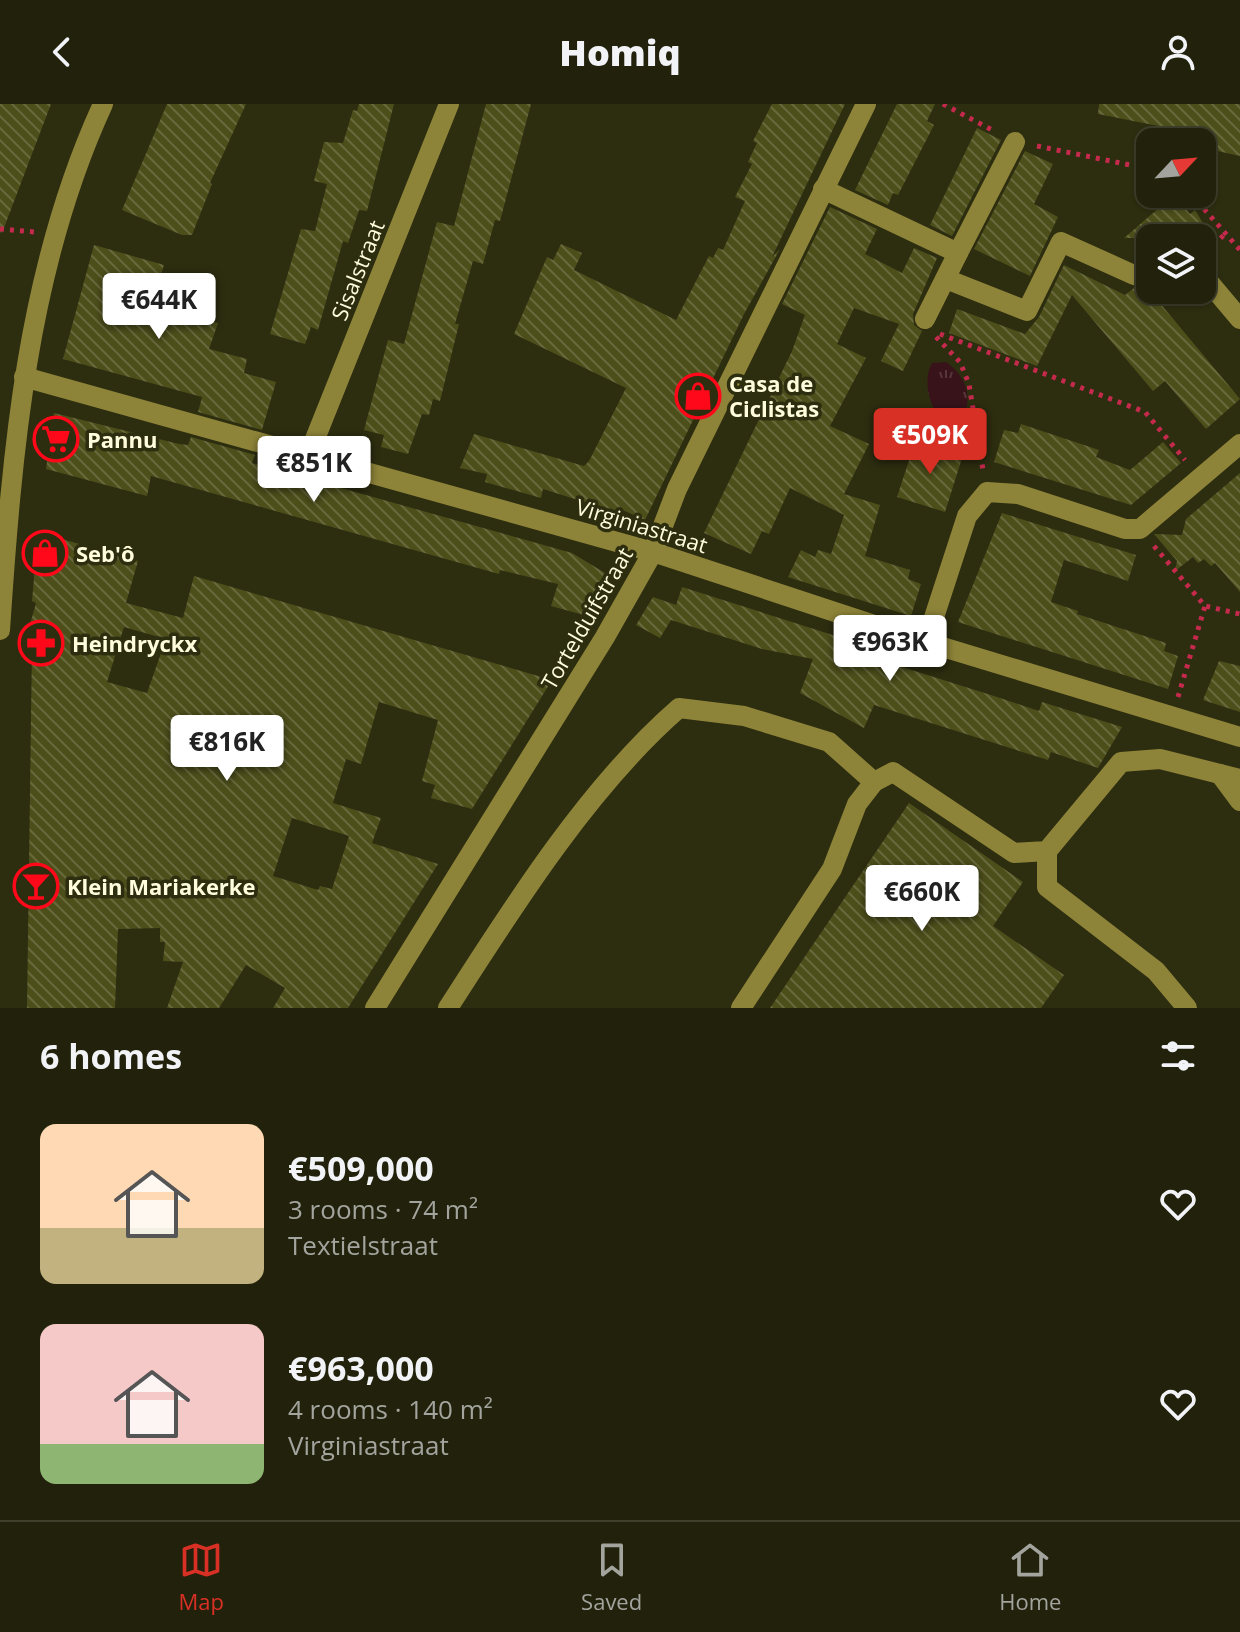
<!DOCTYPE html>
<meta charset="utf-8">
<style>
body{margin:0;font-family:"Open Sans",sans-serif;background:#2e2f1a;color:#f1f3f6;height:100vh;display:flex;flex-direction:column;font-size:30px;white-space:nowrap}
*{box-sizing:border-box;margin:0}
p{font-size:26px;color:#a2a49d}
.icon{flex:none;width:44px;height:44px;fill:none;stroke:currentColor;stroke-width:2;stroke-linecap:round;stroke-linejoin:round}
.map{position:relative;height:904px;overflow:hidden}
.sheet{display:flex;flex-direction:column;background:#22220c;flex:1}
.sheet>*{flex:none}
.needle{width:52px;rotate:64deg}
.buttons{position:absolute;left:1136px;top:24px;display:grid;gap:16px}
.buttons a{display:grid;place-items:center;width:80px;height:80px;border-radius:16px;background:#22220c;box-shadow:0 2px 6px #0004,0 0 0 2px #3f3f2d;font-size:40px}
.price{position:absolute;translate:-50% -68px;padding:0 18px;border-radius:8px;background:#fff;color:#222;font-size:26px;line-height:52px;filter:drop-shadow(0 2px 4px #0008)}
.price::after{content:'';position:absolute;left:50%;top:48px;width:24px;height:18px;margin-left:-12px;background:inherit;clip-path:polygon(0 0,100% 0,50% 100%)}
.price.selected{background:#d93025;color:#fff}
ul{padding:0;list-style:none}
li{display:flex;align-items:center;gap:24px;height:200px;padding:0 40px}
li span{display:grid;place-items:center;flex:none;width:224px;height:160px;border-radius:16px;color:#555}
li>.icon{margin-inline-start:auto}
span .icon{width:96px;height:96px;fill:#fffc;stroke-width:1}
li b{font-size:34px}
h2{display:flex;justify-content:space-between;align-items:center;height:96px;padding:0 40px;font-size:34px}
header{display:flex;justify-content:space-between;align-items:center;height:104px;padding:0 40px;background:#22220c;font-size:36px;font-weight:800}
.tabs{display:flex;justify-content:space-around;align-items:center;height:112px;border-top:2px solid #3f3f2d;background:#22220c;font-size:22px;color:#a2a49d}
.tabs a{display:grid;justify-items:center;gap:4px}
.tabs .selected{color:#d93025}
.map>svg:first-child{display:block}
</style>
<header><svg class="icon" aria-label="back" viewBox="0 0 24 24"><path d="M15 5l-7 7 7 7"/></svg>Homiq<svg class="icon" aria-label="person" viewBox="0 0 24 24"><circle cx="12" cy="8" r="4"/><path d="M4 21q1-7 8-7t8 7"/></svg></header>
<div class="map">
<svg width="1240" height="904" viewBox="0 0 1240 904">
<defs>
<pattern id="grass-tufts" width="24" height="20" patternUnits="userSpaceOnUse" patternTransform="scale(2)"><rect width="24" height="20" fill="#38131a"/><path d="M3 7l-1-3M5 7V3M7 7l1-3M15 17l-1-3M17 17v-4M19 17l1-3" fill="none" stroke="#56363b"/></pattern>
<pattern id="building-back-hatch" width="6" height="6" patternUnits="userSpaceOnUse" patternTransform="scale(2)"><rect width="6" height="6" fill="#4d4f1b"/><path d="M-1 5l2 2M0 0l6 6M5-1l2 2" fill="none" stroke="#68693c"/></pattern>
</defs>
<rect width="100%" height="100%" fill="#2d2d10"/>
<!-- grass -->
<path fill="url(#grass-tufts)" d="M946,258c18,12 27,33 18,55l-11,7 -12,-3c-11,-15 -19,-40 -9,-58z"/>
<!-- building -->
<g fill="url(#building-back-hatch)" fill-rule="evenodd">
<path d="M0,0h51l-49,129 -2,-1z"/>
<path d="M167,0h79l-36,79 2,1 -20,51h-10l-60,-25z"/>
<path d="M359,0h35l-27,107 -8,-1 -11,33 -5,-2 -25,89 -7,-3 -6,17 -35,-10 31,-105 14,2 12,-47 -13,-3 10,-39 19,1 10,-33 4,1z"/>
<path d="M486,0h45l-31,117 -5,-1 -12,44 -10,-3 -18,63h4l-19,77 -7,-2 -4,16 -7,-1 -14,40 -27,-7 3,-12 -20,-5 24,-90 16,4 33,-122 17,4z"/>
<path d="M772,0h73l-73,153 8,-8 -36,65 -99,206 -27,-12 -2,4 -73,-23 -2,9 -56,-16 2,-8 -27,-6 14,-34 110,32 5,-5 37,-73 -112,-54 33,-77 6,3 8,-16 21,9 -8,17 102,50 33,-64 4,2 5,-10 5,2 22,-49 -10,-4 17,-33 -4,-2 9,-19 -4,-2z"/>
<path d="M897,0h38l-8,17 7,4 -36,70 -5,-2 -5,12 -33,-15z"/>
<path d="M1099,0h141v52l-27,-6 1,-13 -116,-23z"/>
<path d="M977,24l24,12 -49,96 -22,-11z"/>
<path d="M1025,47l28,13 -19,40 24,13 -28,59 -56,-27z"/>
<path d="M1174,91l16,19 5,-4 17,28h-88z"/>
<path d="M830,103l47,22 -12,25 37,19 12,-25 23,10 -24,56 1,11 8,6 -19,40 -22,-10 18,-37 -45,-16 -17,36 29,14 -36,68 39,18 -25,50 36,11 -15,51 45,14 -2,9 13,5 -10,32 -123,-39 13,-27 14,7 3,-7 13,4 13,-39 -54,-27 -21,46 -7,-3 -11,23 -47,-21 88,-182 13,-36 -23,-11z"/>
<path d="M94,141l70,20 -13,41 67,17 -9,26 38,10 -3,14 32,9 -14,48 -64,-18 4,-15 -139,-38z"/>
<path d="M1064,161l61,30 9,-7 15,2 91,109 -34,30 -41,-48 -12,10 -81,-96 -35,71 -88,-33 8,-24 68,25 14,-17z"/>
<path d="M54,309l125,31 9,1 3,-8 64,18 -3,8 320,90 43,26 -24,38 -40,-11 7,-22 -58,-14 -1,4 -348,-98 -4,20 -101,-27z"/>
<path d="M1021,320l78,26 -3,7 34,13 33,-28 18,21 -50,42 -137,-43 10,-32 14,3z"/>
<path d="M916,335l47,16 -18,57 -48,-15z"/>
<path d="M1240,369v119l-25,-29 -4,3 -7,-7 -6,4 -5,-6 -18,14 2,-10 -23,-27 28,1 4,-16z"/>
<path d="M1002,409l134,42 -8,26 -64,-21 -13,42 27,9 -1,3 89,29 -2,8 14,5 -10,33 -210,-67z"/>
<path d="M38,428l100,29 -12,42 57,15 11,-42 358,104 -80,129 -41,-11 4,-13 -13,-4 16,-61 -59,-18 -18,62 -15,-5 -13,44 48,15 -9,25 66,21 -90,144h-75l12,-20 -39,-23 -27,43h-52l16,-46 -20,-1 2,-19h-5v-14l-42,1 -3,79h-88l5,-361 -8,-1 12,-43 -4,-2zM124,523l42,12 -19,54 -40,-11zM292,714l57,18 -17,53 -12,-3 -2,4 -45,-14z"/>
<path d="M682,483l223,71 -3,9 92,29 45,15 3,-9 80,25 -24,41 -47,-16 -3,8 -174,-55 -10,23 -64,-35 13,-34 -51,-10 -91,-29 -11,18 -24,-13 17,-28 23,8z"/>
<path d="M1219,557l21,5v46l-37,-12z"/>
<path d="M909,699l114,79 -30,44 71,49 -23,33h-271z"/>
</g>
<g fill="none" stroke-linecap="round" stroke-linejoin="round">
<!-- path -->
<g stroke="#c52a4d" stroke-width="5" stroke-dasharray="4 6" stroke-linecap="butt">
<path d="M943,0l51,27"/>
<path d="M1037,42l113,23"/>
<path d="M1191,90l49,56"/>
<path d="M0,125l35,3"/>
<path d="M1206,148l20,-19"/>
<path d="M940,230l205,78 40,48"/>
<path d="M936,233l24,25 9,22 14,86"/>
<path d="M1154,442l51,60 35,8"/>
<path d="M1178,593l27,-91"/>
</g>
<!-- minor -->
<g stroke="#8e8439" stroke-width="20">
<path d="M823,85l135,64 -33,66"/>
<path d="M958,149l57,-111"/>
<path d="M1202,170l38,45"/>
<path d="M946,175l81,32 34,-69 73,33 16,2"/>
<path d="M24,273l629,175 273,90 314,95"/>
<path d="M309,350l140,-350"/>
<path d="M0,526c12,-179 27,-361 103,-526"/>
<path d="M926,538l41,-126 20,-24 31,2 107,35h15l100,-85"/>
<path d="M1220,670l20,27"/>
<path d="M1047,747v36l109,84 31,37"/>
<path d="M375,904l230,-371 48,-85 24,-63 189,-385"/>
<path d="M448,904c64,-100 141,-222 231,-300l65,8 85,26 45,40"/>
<path d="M741,904l91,-139 25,-65 17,-22 19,-10 121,81 33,-2 74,-89 39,-3 80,20"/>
</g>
</g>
<!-- icons -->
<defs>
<g id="shop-ring" transform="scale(2.3)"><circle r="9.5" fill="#2d2d10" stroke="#ff0819" stroke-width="1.5"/><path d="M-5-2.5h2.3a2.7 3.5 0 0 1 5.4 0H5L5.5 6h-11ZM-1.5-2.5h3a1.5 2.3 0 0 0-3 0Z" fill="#ff0819"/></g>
<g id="supermarket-ring" transform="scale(2.3)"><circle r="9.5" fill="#2d2d10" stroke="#ff0819" stroke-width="1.5"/><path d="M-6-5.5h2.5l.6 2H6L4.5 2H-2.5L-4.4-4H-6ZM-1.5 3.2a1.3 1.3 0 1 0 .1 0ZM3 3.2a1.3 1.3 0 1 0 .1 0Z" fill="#ff0819"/></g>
<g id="pharmacy-ring" transform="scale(2.3)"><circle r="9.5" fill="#2d2d10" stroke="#ff0819" stroke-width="1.5"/><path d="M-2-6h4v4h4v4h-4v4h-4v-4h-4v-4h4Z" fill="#ff0819"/></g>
<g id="bar-ring" transform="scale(2.3)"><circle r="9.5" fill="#2d2d10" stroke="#ff0819" stroke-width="1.5"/><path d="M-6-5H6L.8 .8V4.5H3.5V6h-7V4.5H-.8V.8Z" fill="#ff0819"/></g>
</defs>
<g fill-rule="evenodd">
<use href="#shop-ring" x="698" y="292"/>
<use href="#supermarket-ring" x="56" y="335"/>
<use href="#shop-ring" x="45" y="449"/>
<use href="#pharmacy-ring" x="41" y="539"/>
<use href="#bar-ring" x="36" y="782"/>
</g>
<g text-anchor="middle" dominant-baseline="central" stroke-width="7" stroke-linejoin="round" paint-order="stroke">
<!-- street labels -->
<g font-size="22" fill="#fffddc" stroke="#2d2d10">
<text transform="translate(357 166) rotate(-68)">Sisalstraat</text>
<text transform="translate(642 421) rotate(17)">Virginiastraat</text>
<text transform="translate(586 514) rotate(-60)">Tortelduifstraat</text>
</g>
<!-- poi labels -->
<g font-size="22" font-weight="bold" fill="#fffddc" stroke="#2d2d10" text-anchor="start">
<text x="729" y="279">Casa de<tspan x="729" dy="25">Ciclistas</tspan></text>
<text x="87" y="335">Pannu</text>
<text x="76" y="449">Seb'ô</text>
<text x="72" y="539">Heindryckx</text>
<text x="67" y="782">Klein Mariakerke</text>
</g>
</g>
</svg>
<div class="buttons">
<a><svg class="needle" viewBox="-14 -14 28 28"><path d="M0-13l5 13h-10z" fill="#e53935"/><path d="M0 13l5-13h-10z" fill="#a2a49d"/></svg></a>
<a><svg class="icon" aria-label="layers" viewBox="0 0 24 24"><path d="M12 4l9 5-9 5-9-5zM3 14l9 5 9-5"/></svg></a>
</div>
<b class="price" style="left:159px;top:237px">€644K</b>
<b class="price selected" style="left:930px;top:372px">€509K</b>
<b class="price" style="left:314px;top:400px">€851K</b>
<b class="price" style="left:890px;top:579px">€963K</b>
<b class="price" style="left:227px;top:679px">€816K</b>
<b class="price" style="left:922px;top:829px">€660K</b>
</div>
<section class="sheet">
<h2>6 homes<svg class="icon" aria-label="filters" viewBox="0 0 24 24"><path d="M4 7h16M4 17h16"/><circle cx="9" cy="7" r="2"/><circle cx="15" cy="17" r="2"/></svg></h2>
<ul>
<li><span style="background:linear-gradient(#ffd9b3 65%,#c2b280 0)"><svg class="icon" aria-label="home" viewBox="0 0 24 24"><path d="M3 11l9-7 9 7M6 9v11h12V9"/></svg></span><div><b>€509,000</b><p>3 rooms · 74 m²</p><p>Textielstraat</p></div><svg class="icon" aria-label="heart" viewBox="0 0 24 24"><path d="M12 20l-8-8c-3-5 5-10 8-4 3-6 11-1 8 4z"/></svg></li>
<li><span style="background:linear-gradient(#f6c9c9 75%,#8fb573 0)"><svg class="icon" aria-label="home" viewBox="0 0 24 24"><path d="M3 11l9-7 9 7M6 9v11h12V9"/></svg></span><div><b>€963,000</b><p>4 rooms · 140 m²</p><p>Virginiastraat</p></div><svg class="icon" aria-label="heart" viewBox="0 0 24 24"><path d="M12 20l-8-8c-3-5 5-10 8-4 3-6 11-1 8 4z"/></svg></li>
</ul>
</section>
<nav class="tabs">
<a class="selected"><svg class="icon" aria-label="map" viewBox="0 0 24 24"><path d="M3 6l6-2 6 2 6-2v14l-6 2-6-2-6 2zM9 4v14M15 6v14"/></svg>Map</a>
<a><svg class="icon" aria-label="saved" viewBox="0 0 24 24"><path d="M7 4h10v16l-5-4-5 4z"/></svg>Saved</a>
<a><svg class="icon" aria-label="home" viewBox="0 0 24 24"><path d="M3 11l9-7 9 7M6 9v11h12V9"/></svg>Home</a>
</nav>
